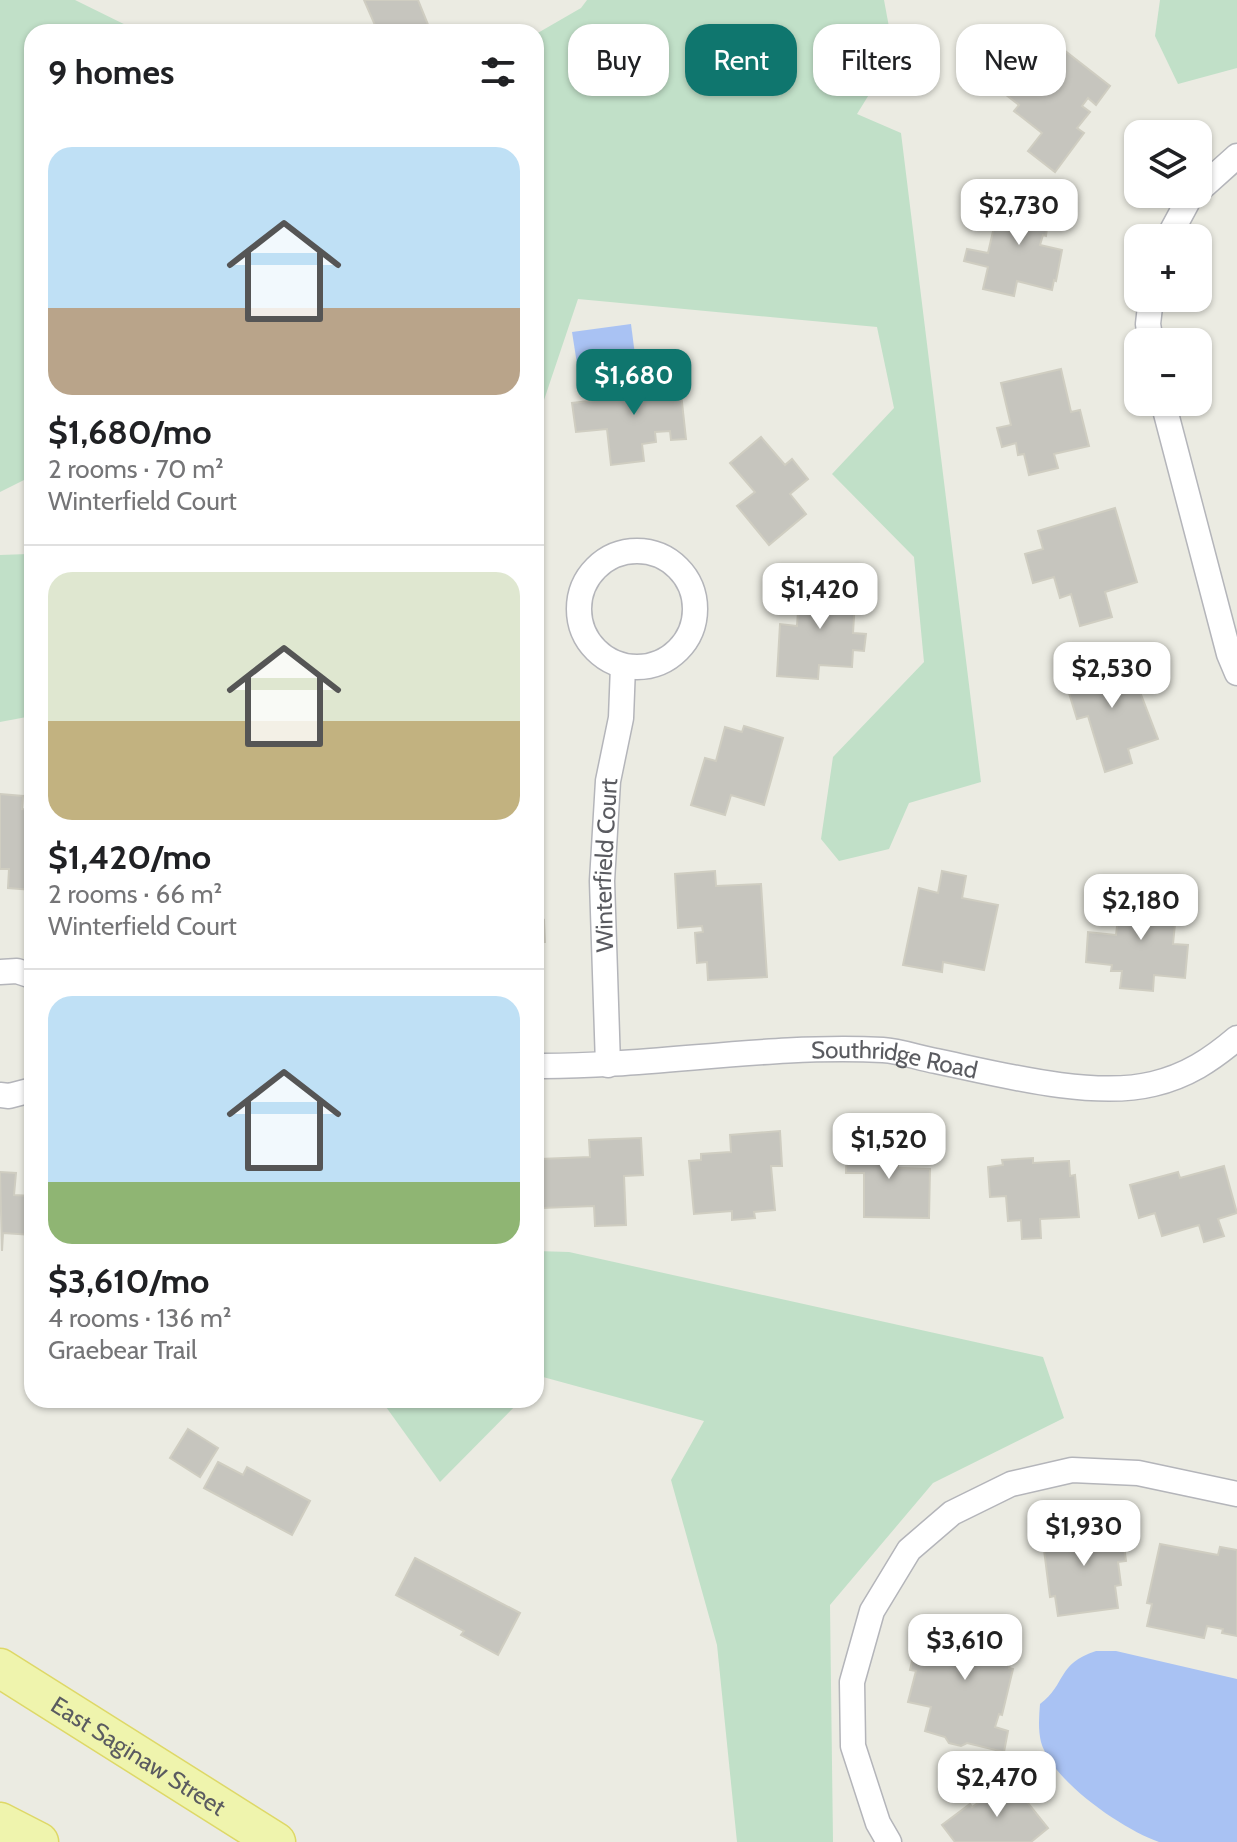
<!DOCTYPE html>
<meta charset="utf-8">
<style>
body{margin:0;font-family:Cabin,sans-serif;background:#f6f6f6;color:#202124;height:100vh;display:flex;flex-direction:column;font-size:30px;white-space:nowrap}
*{box-sizing:border-box;margin:0}
p{font-size:26px;color:#757577}
.icon{flex:none;width:44px;height:44px;fill:none;stroke:currentColor;stroke-width:2;stroke-linecap:round;stroke-linejoin:round}
.map{position:relative;flex:1;overflow:hidden}
.side{position:absolute;left:24px;top:24px;width:520px;height:1384px;display:flex;flex-direction:column;background:#fff;border-radius:24px;box-shadow:0 2px 6px #0004}
.side>*{flex:none}
.banner{position:absolute;left:568px;top:24px;width:548px;height:72px;display:flex;gap:16px}
.tools{position:absolute;left:1124px;top:120px;display:grid;gap:16px}
.tools a{display:grid;place-items:center;width:88px;height:88px;border-radius:16px;background:#fff;box-shadow:0 2px 6px #0004;font-size:40px}
.price{position:absolute;translate:-50% -68px;padding:0 18px;border-radius:16px;background:#fff;color:#222;font-size:26px;line-height:52px;filter:drop-shadow(0 2px 4px #0008)}
.price::after{content:'';position:absolute;left:50%;top:48px;width:24px;height:18px;margin-left:-12px;background:inherit;clip-path:polygon(0 0,100% 0,50% 100%)}
.price.current{background:#0f766e;color:#fff}
ul{padding:0;list-style:none}
li{display:grid;align-content:center;gap:16px;height:424px;padding:0 24px}
li+li{border-top:2px solid #e0e0e0}
li span{display:grid;place-items:center;height:248px;border-radius:24px;color:#555}
li>.icon{margin-inline-start:auto}
span .icon{width:144px;height:144px;fill:#fffc;stroke-width:1}
li b{font-size:34px}
h2{display:flex;justify-content:space-between;align-items:center;height:96px;padding:0 24px;font-size:34px}
.pill{padding:0 28px;border-radius:24px;background:#fff;box-shadow:0 2px 6px #0004;font-size:28px;line-height:72px}
.pill.current{background:#0f766e;color:#fff}
.map>svg:first-child{display:block}
</style>
<div class="map">
<svg width="1237" height="1842" viewBox="0 0 1237 1842">
<rect width="100%" height="100%" fill="#ebebe2"/>
<!-- green -->
<g fill="#c1e0c8">
<path d="M0,0h75l65,32h-108v444l-32,16z"/>
<path d="M587,0h297l10,54 -37,60 44,19 80,649 -72,21 -20,46 -50,12 -18,-22 12,-82 91,-95 -10,-105 -82,-83 62,-66 -17,-81 -299,-28 -34,101 -8,13v-379l45,-26z"/>
<path d="M1160,0h77v68l-59,16 -23,-48z"/>
<path d="M28,554l4,3v159l-32,6v-167z"/>
<path d="M536,1251l33,1 474,105 21,61 -131,65 -103,122 3,237h-96l-20,-197 -46,-165 33,-59 -161,-44 -7,7z"/>
<path d="M381,1400h140l-81,82z"/>
</g>
<!-- water -->
<g fill="#a9c2f3">
<path d="M631,324l4,31 -58,9 -5,-32z"/>
<path d="M1096,1651h20l121,28v163h-78c-37,-13 -107,-61 -118,-100 -3,-13 -2,-25 -1,-38 27,-20 16,-40 56,-53z"/>
</g>
<!-- building -->
<g fill="#c6c5be" stroke="#cfcdc1" stroke-width="2">
<path d="M364,0h54l13,32h-53z"/>
<path d="M1064,50l46,36 -14,19 -8,-7 -6,8 8,6 -13,16 7,5 -29,39 -27,-21 14,-18 -28,-22 5,-6 -14,-11 16,-21 15,12z"/>
<path d="M1017,191l33,12 -4,33 -3,-1 -3,10 22,5 -6,31 -2,-1 -2,10 -35,-9 -3,15 -31,-7 5,-22 -24,-6 3,-12 21,4 14,-61 14,3z"/>
<path d="M1061,369l10,43 9,-2 9,36 -35,8 4,14 -29,7 -5,-21 -6,1 -2,-12 -14,4 -5,-19 14,-3 -10,-42z"/>
<path d="M655,370l2,17 23,-3 6,55 -15,1 -1,-9 -15,1 1,10 -14,2 2,17 -33,4 -4,-36 -31,3 -4,-29 36,-4 -2,-8 29,-4 -1,-15z"/>
<path d="M761,437l24,28 7,-6 16,20 -18,15 16,20 -37,31 -32,-39 18,-14 -25,-29z"/>
<path d="M1115,508l22,74 -32,10 7,25 -32,9 -9,-32 -11,4 -6,-21 -21,6 -8,-29 18,-5 -5,-18z"/>
<path d="M800,581l56,4 -3,48 13,1 -2,17 -11,-1 -1,17 -33,-2 -1,14 -41,-3 3,-52 17,2z"/>
<path d="M1116,656l4,14 10,-4 28,73 -30,10 4,14 -27,9 -17,-56 -11,3 -8,-26 8,-3 -6,-20z"/>
<path d="M744,726l39,12 -19,67 -33,-10 -6,20 -34,-10 14,-47 11,3 9,-34 17,5z"/>
<path d="M0,794l23,2 -1,13 10,1v80l-24,-2 1,-19h-9z"/>
<path d="M715,871l1,15 45,-2 6,93 -59,3 -1,-18 -10,1 -2,-30 8,-1 -1,-6 -24,2 -3,-54z"/>
<path d="M942,871l24,5 -4,22 36,7 -14,65 -41,-8 -1,10 -39,-7 16,-77 19,5z"/>
<path d="M1121,891l51,5 -2,18h6l-3,30 15,1 -3,33 -31,-3 -1,16 -33,-3 2,-17h-11l1,-6 -26,-3 2,-30 28,3z"/>
<path d="M544,920l1,22h-9v-21z"/>
<path d="M780,1131l2,35h-11l4,44 -21,2 1,6 -23,2v-9l-38,3 -5,-53 12,-1v-6l30,-2 -1,-17z"/>
<path d="M641,1138l2,37 -19,1 2,49 -31,1 -1,-20 -52,2 -2,-49 50,-2 -1,-17z"/>
<path d="M847,1140l51,1v27l32,1 -1,49 -65,-1v-44h-18z"/>
<path d="M1033,1158v5l36,-2 1,15 5,-1 4,42 -39,2 1,19 -19,1 -1,-19 -13,1 -2,-25 -16,1 -2,-30 15,-2 -1,-5z"/>
<path d="M1224,1166l13,47 -19,6 6,17 -20,6 -5,-17 -37,11 -7,-23 -16,5 -9,-33 48,-13 2,6z"/>
<path d="M0,1172l16,1 -2,22 18,1v39l-29,-2 -1,18z"/>
<path d="M188,1429l30,19 -18,29 -30,-19z"/>
<path d="M218,1462l25,13 4,-8 63,34 -18,34 -88,-47z"/>
<path d="M1121,1523l5,38 -8,1 3,23 -6,1 3,22 -60,8 -3,-20 -5,1 -8,-63z"/>
<path d="M1160,1544l58,11 2,-8 17,3v86l-15,-3 1,-4 -16,-3 -3,12 -57,-12 5,-22 -5,-1z"/>
<path d="M415,1558l105,55 -22,42 -37,-20 3,-4 -68,-36z"/>
<path d="M953,1616l16,4 7,-4 10,3 3,6 28,7 -8,36 4,1 -11,46 -3,-1 -4,13 13,4 -4,21 -37,-9 -6,3 -12,-3 -4,-6 -20,-6 6,-24 -23,-5 8,-31 -6,-1 8,-35 29,7z"/>
<path d="M1011,1781l6,3 6,13 25,31 -17,14h-76l-13,-17 28,-21 2,3z"/>
</g>
<g fill="none" stroke-linecap="round" stroke-linejoin="round">
<!-- street casing -->
<g stroke="#b4b5ba" stroke-width="27">
<g id="street">
<path d="M1198,191l39,-35"/>
<path d="M1168,238l21,-39 5,-5"/>
<path d="M1151,298l-3,26 3,18"/>
<path d="M1163,402l66,252 8,19"/>
<circle cx="637" cy="609" r="58"/>
<path d="M0,972l17,-1 15,5"/>
<path id="s1" d="M608,1065l-6,-184 6,-100 13,-63 2,-52"/>
<path id="s2" d="M536,1066c116,1 231,-22 347,-16 17,1 36,8 53,11 62,13 156,38 217,23 34,-8 58,-24 84,-46"/>
<path d="M0,1095l9,1 23,-6"/>
<path d="M889,1842l-11,-19 -25,-77 -1,-64 20,-71 37,-61 43,-37 59,-29 61,-14 66,3 99,21"/>
</g>
</g>
<!-- primary casing -->
<g stroke="#ded867" stroke-width="41">
<g id="primary">
<path id="s3" d="M0,1668l276,174"/>
<path d="M0,1822l39,20"/>
</g>
</g>
<!-- street -->
<use href="#street" stroke="#fff" stroke-width="24"/>
<!-- primary -->
<use href="#primary" stroke="#eff4ad" stroke-width="38"/>
</g>
<g text-anchor="middle" dominant-baseline="central" stroke-width="6" stroke-linejoin="round" paint-order="stroke">
<!-- street labels -->
<g font-size="24" fill="#5a5b60" stroke="#fff">
<text stroke="none"><textPath href="#s1" startOffset="200">Winterfield Court</textPath></text>
<text stroke="none"><textPath href="#s2" startOffset="360">Southridge Road</textPath></text>
<text stroke="none"><textPath href="#s3" startOffset="164">East Saginaw Street</textPath></text>
</g>
</g>
</svg>
<div class="tools">
<a><svg class="icon" aria-label="layers" viewBox="0 0 24 24"><path d="M12 4l9 5-9 5-9-5zM3 14l9 5 9-5"/></svg></a>
<a>+</a>
<a>−</a>
</div>
<b class="price" style="left:1019px;top:247px">$2,730</b>
<b class="price current" style="left:634px;top:417px">$1,680</b>
<b class="price" style="left:820px;top:631px">$1,420</b>
<b class="price" style="left:1112px;top:710px">$2,530</b>
<b class="price" style="left:1141px;top:942px">$2,180</b>
<b class="price" style="left:889px;top:1181px">$1,520</b>
<b class="price" style="left:1084px;top:1568px">$1,930</b>
<b class="price" style="left:965px;top:1682px">$3,610</b>
<b class="price" style="left:997px;top:1819px">$2,470</b>
<div class="banner">
<a class="pill">Buy</a>
<a class="pill current">Rent</a>
<a class="pill">Filters</a>
<a class="pill">New</a>
</div>
<section class="side">
<h2>9 homes<svg class="icon" aria-label="filters" viewBox="0 0 24 24"><path d="M4 7h16M4 17h16"/><circle cx="9" cy="7" r="2"/><circle cx="15" cy="17" r="2"/></svg></h2>
<ul>
<li><span style="background:linear-gradient(#bfe0f5 65%,#b9a48a 0)"><svg class="icon" aria-label="home" viewBox="0 0 24 24"><path d="M3 11l9-7 9 7M6 9v11h12V9"/></svg></span><div><b>$1,680/mo</b><p>2 rooms · 70 m²</p><p>Winterfield Court</p></div></li>
<li><span style="background:linear-gradient(#dfe7d0 60%,#c2b280 0)"><svg class="icon" aria-label="home" viewBox="0 0 24 24"><path d="M3 11l9-7 9 7M6 9v11h12V9"/></svg></span><div><b>$1,420/mo</b><p>2 rooms · 66 m²</p><p>Winterfield Court</p></div></li>
<li><span style="background:linear-gradient(#bfe0f5 75%,#8fb573 0)"><svg class="icon" aria-label="home" viewBox="0 0 24 24"><path d="M3 11l9-7 9 7M6 9v11h12V9"/></svg></span><div><b>$3,610/mo</b><p>4 rooms · 136 m²</p><p>Graebear Trail</p></div></li>
</ul>
</section>
</div>
